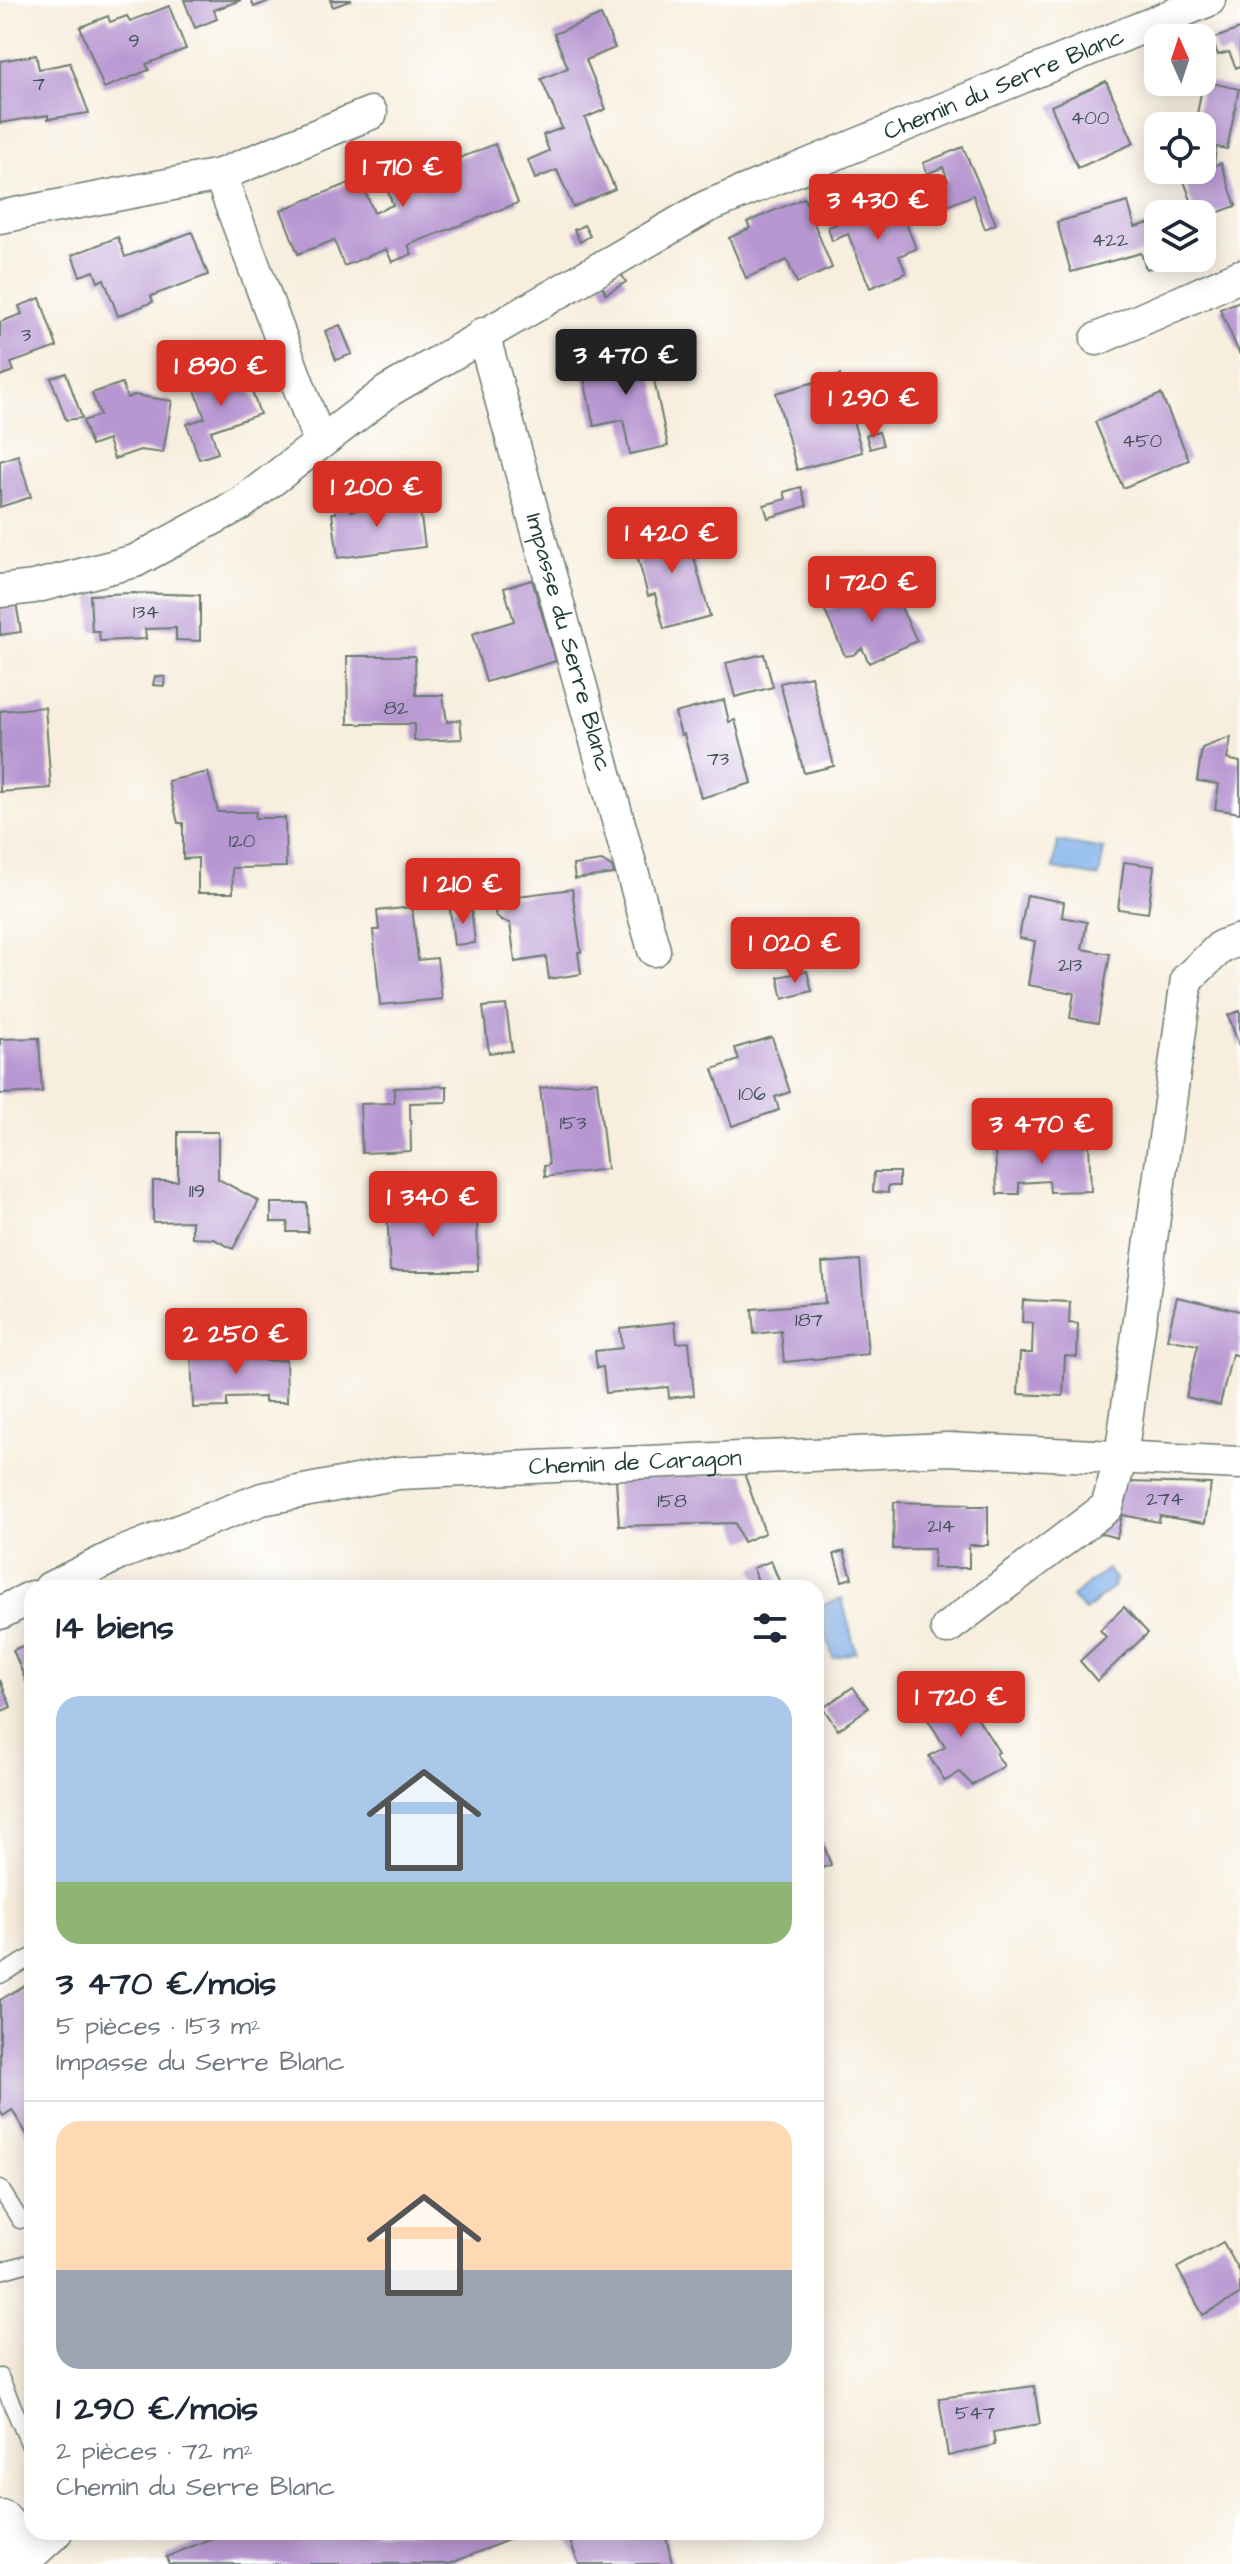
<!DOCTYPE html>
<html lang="fr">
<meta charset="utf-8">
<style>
body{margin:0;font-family:"Architects Daughter",sans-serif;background:#f6f6f7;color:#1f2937;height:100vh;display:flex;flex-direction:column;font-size:30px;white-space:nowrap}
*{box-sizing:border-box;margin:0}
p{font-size:26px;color:#747a83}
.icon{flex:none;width:44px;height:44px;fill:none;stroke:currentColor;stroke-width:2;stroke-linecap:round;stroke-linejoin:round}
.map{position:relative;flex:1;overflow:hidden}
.details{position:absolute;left:24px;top:1580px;width:800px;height:960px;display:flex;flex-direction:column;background:#fff;border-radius:24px;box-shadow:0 4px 20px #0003}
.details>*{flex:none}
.needle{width:52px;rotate:357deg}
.buttons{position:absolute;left:1144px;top:24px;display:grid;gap:16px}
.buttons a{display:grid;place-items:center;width:72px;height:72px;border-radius:16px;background:#fff;box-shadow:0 4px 20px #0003;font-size:40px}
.price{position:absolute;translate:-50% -68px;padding:0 18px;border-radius:8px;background:#d93025;color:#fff;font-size:26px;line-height:52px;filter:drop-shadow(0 2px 4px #0008)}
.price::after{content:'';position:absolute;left:50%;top:48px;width:24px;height:18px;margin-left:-12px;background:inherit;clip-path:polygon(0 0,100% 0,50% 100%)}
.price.active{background:#222;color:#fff}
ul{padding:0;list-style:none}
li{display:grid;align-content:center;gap:16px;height:424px;padding:0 32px}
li+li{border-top:2px solid #e0e1e3}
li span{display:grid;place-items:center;height:248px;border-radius:24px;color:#555}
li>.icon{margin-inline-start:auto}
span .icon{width:144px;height:144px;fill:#fffc;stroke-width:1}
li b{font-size:34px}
h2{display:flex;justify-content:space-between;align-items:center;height:96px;padding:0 32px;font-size:34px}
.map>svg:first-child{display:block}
</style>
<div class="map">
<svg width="1240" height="2564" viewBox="0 0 1240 2564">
<rect width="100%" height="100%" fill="#fff"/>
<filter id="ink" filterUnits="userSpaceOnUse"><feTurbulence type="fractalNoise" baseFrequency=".0125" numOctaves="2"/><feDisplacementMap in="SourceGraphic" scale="16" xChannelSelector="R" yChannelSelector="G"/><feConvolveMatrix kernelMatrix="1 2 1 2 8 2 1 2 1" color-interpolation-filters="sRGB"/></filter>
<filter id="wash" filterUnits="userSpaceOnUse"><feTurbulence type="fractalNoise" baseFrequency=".006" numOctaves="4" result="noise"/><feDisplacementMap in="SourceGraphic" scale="32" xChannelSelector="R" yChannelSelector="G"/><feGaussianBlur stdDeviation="1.8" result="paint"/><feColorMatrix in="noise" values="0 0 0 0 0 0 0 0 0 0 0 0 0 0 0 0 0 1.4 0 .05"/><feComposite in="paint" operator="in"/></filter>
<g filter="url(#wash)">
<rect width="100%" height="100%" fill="#f7eedd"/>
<!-- water -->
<g fill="#80b0eb" stroke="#507690" stroke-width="2">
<path d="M1058,841l46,8 -5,28 -46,-8z"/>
<path d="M1107,1569l9,11 -4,3 2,3 -29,25 -13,-14z"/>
<path d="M842,1599l14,53 -23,6 -15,-52z"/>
</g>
<g id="blocks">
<!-- building -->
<g fill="#b797d1">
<path d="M184,0h57l-27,10 3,9 -22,9z"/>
<path d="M251,0h21l-18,7z"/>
<path d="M330,0h22l-19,7z"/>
<path d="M169,6l17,43 -40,15 3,6 -45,18 -24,-61 28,-11 2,6 17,-6 3,5z"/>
<path d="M601,15l14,33 -29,12 20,49 -21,9 30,71 -42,18 -16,-37 -22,9 -7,-19 21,-9 -6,-16 19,-7 -21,-49 27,-11 -14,-34z"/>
<path d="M1240,29v37l-4,2 -7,-16 -11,3 -6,-16z"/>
<path d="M36,55l3,14 31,-6 19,50 -41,6v-4l-48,8v-62z"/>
<path d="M1106,81l28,62 -56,25 -27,-62z"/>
<path d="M1203,81l36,8 -12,60 -11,-2 -2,19 7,-3 15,43 -34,12v-4h-6l-13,-36 19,-8v-44h-7z"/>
<path d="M495,144l23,59 -110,42 4,9 -20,8 -6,-13 -42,17 -10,-26 -36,14 -17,-44 79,-31 14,34 19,-8 -7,-18z"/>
<path d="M963,147l33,77 -11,5 -12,-34 -52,22 -10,-23 37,-14 -5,-13 -16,7 -4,-11z"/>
<path d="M804,198l28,70 -35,15 -10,-23 -41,18 -17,-40 21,-10 -3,-6z"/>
<path d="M897,200l19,49 -17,7 7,17 -36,15 -22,-54 -16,7 -4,-14z"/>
<path d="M1128,202l7,25 23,-6v37l25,1 -37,10 -5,-16 -70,19 -14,-50z"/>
<path d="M584,225l6,11 -10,6 -6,-12z"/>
<path d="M192,232l16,43 -57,21 2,6 -35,14 -14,-37 -6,3 -4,-11 -14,5 -8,-21 46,-18 7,20z"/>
<path d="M620,272l6,10 -20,12 -6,-12z"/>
<path d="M40,298l17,49 -46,16 3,8 -14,5v-54l22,-8 -3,-8z"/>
<path d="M1240,301v54l-20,-46z"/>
<path d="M340,325l12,29 -16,6 -11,-29z"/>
<path d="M647,347l21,99 -38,8 -7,-34 -29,6 -14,-66z"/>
<path d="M243,367l17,47 -49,17 7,22 -19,6 -12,-35 18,-6 -12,-34z"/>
<path d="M66,373l16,45 -16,2 -15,-42z"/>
<path d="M840,375l22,77 -65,18 -21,-77z"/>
<path d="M122,383l5,15 7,-3 38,6 -9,52 -23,-3 -26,9 -6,-19 -17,6 -8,-25 17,-6 -8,-22z"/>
<path d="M1161,394l28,66 -66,28 -28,-66z"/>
<path d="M879,432l4,13 -13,4 -4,-14z"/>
<path d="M18,455l13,42 -31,10v-46z"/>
<path d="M801,487l6,19 -39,12 -4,-13 22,-6 -2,-7z"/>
<path d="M350,502l1,9 68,-9 6,45 -87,11 -6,-45h4l-2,-9z"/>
<path d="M684,522l26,94 -46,13 -9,-35 -7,2 -16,-60z"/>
<path d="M532,580l24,81 -70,21 -14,-48 42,-13 -10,-33z"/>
<path d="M889,582l28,59 -48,22 -7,-15 -9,7 -8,1 -20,-45z"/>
<path d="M131,593l69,2v46l-24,-1v-12l-31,1 1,10 -46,2 -1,-10h-7l-2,-36z"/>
<path d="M16,602l5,30 -21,3v-31z"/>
<path d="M764,654l9,33 -38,10 -9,-34z"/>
<path d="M347,656h68l1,39h27l4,27 13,-2 2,19 -48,2v-17h-66z"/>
<path d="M155,676l10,1 -1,9 -11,-1z"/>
<path d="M811,676l23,90 -30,7 -24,-90z"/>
<path d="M724,700l5,22 6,-2 17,63 -51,15 -17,-64 -3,1 -6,-22z"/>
<path d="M45,707l6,81 -51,4v-81z"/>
<path d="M1231,737l-4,22 13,3v51l-25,-4 4,-25 -22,-3 5,-33z"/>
<path d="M208,772l10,40h38l-1,6h30l1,49 -54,1 1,25h-35v-35l-15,1v-36h-5l-10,-42z"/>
<path d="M602,861l11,7 1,6 -39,5 -2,-14z"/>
<path d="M1124,862l30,4 -6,47 -30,-4z"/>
<path d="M572,889l9,63h-3l3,22 -32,5 -3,-22 -31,5 -5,-39 -9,-2 -6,-7 3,-12 5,-4z"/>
<path d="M1027,895l37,7 -2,15 25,5 -5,27 28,5 -12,69 -28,-5 4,-25 -46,-8 7,-44 -16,-3z"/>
<path d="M471,906l4,37 -21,2 -4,-36z"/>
<path d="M412,907l6,53 19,-2 5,41 -62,6 -7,-75h6l-2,-19z"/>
<path d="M807,971l5,20 -29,8 -5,-22z"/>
<path d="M506,1005l6,46 -23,2 -6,-46z"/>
<path d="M1240,1011v37l-12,-33z"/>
<path d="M772,1037l18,55 -15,5 4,13 -47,16 -19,-57 26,-9 -4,-12z"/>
<path d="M39,1038l3,54 -42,2v-55z"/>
<path d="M597,1081l10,88 -62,8 -1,-11 5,-1 -9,-77z"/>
<path d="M447,1086v16l-37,1 1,48 -49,2 -2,-49 34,-1v-15z"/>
<path d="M178,1132h40v47l41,22 -26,48 -19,-10 -22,-1v-17l-39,1v-41h25z"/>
<path d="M1048,1136l1,11 40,-2 2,46 -41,1 -1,-11 -30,2v11h-22l-2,-47h20v-10z"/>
<path d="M874,1172h25v14h-11v7l-15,-1z"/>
<path d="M271,1203h36l1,29h-21l1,-10h-17z"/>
<path d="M477,1207l1,64h-88l-3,-63z"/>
<path d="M860,1260l8,94 -84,8 -3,-31 -27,3 -2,-25 73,-6 -3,-40z"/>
<path d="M1177,1297l63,14v45l-8,-2 -12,51 -34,-8 12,-52 -31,-6z"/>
<path d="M1023,1300l47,2 -1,21 9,1 -1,33 -12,-1 -2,40 -45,-2 2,-41h12l1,-30 -11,-1z"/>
<path d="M675,1322l2,21 12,-1 5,53 -25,3 -1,-11 -62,6 -3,-26 -6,1 -2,-17 27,-3 -2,-20z"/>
<path d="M265,1346v15l21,-1 1,42h-22v-5l-38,1v9l-34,1 -2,-60z"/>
<path d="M744,1473l21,60 -22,9 -8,-19 -116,3 -3,-47z"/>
<path d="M1127,1482l84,2 -6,39 -45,-7 -1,6 -37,-7 -5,23 -26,-7z"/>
<path d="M894,1502l75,2v2h19v39h-19v23h-36l1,-19h-41z"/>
<path d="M844,1551l8,27 -10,3 -8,-27z"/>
<path d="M771,1561l11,27h-21l-8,-20z"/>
<path d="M1124,1607l24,26 -51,48 -17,-20 26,-24 -6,-7z"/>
<path d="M32,1642v54l-19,-46z"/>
<path d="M0,1680l11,27 -11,5z"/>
<path d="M957,1686l42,66 -3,2 8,12 -32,19 -12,-13 -15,9 -16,-25 16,-9 -24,-38z"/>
<path d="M853,1687l15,21 -30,22 -15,-22z"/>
<path d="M816,1824l15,41 -15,5z"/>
<path d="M32,1981v162l-20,-33 -9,6 -3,-5v-111z"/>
<path d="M1223,2242l17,30v23l-37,20 -26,-47z"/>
<path d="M1034,2386l6,38 -47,8 2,13 -47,11 -9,-58z"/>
<path d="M227,2532h301l-79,32h-280l-3,-7z"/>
<path d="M566,2532h99l7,32h-93z"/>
</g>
</g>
</g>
<g filter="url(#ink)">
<use href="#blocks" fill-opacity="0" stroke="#6b7b6f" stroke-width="2"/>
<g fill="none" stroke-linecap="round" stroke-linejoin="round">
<!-- lane casing -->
<g stroke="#6b7b6f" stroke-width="19">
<g id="lane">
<path d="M0,1975l32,-18"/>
<path d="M0,2188l20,32"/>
<path d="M0,2271l32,-9"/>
<path d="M0,2377l32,73"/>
</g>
</g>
<!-- street casing -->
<g stroke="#6b7b6f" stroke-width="35">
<g id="street">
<path d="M220,175l100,268"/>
<path d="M0,217l220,-42 151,-62"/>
<path id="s1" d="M483,334l171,616"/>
<path d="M1097,339l143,-63"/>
<path id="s2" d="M0,591l34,-4 101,-26 107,-58 146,-112 318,-184 503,-207"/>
<path id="s3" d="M50,1588l69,-34 143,-55 136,-26 549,-24 293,14"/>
<path d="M0,1613l32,-16"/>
<path d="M947,1628l160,-121 14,-50 66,-478 35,-33 18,-6"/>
<path d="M21,2564l35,-32"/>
</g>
</g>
<!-- secondary casing -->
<g stroke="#6b7b6f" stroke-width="47">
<path id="secondary" d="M0,2522c11,12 15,25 17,42"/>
</g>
<!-- lane -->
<use href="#lane" stroke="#fff" stroke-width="16"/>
<!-- street -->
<use href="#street" stroke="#fff" stroke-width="32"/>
<!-- secondary -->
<use href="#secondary" stroke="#fff" stroke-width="44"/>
</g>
</g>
<g text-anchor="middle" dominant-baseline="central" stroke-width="6" stroke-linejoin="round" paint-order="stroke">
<!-- number labels -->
<g font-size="20" fill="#45545b">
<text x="134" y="41">9</text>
<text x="39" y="84">7</text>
<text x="1090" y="118">400</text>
<text x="1110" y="240">422</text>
<text x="26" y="335">3</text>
<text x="1142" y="441">450</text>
<text x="146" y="612">134</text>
<text x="396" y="708">82</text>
<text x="718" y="759">73</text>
<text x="242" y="841">120</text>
<text x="1070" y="965">213</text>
<text x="752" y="1094">106</text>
<text x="573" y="1123">153</text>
<text x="197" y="1191">119</text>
<text x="809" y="1320">187</text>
<text x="1165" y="1499">274</text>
<text x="672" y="1501">158</text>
<text x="941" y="1526">214</text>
<text x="975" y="2413">547</text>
</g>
<!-- street labels -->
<g font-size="24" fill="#1f3d34" stroke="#fff">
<text stroke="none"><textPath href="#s2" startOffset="1134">Chemin du Serre Blanc</textPath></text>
<text stroke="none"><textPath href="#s1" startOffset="320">Impasse du Serre Blanc</textPath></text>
<text stroke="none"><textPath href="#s3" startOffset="606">Chemin de Caragon</textPath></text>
</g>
</g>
</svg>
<div class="buttons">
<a><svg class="needle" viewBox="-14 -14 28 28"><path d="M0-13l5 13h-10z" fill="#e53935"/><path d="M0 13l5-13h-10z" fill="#747a83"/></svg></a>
<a><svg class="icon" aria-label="locate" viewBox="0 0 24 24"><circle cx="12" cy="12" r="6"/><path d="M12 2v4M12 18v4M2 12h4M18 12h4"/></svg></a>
<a><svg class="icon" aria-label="layers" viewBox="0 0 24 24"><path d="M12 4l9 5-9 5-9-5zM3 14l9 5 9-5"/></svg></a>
</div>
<b class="price" style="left:403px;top:209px">1 710 €</b>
<b class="price" style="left:878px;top:242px">3 430 €</b>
<b class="price active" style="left:626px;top:397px">3 470 €</b>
<b class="price" style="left:221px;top:408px">1 890 €</b>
<b class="price" style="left:874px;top:440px">1 290 €</b>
<b class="price" style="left:377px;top:529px">1 200 €</b>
<b class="price" style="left:672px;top:575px">1 420 €</b>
<b class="price" style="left:872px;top:624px">1 720 €</b>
<b class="price" style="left:463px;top:926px">1 210 €</b>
<b class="price" style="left:795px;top:985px">1 020 €</b>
<b class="price" style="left:1042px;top:1166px">3 470 €</b>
<b class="price" style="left:433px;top:1239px">1 340 €</b>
<b class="price" style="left:236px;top:1376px">2 250 €</b>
<b class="price" style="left:961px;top:1739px">1 720 €</b>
<section class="details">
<h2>14 biens<svg class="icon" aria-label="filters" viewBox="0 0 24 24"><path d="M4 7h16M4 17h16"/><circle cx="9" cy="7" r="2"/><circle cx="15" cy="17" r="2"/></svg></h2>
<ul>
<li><span style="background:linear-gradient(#a9c7e8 75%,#8fb573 0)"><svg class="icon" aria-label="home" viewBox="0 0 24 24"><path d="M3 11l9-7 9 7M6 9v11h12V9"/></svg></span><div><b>3 470 €/mois</b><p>5 pièces · 153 m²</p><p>Impasse du Serre Blanc</p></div></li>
<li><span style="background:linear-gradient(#ffd9b3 60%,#9aa5b1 0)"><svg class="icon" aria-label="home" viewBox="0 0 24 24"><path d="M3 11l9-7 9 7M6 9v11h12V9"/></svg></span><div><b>1 290 €/mois</b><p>2 pièces · 72 m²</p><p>Chemin du Serre Blanc</p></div></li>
</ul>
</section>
</div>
